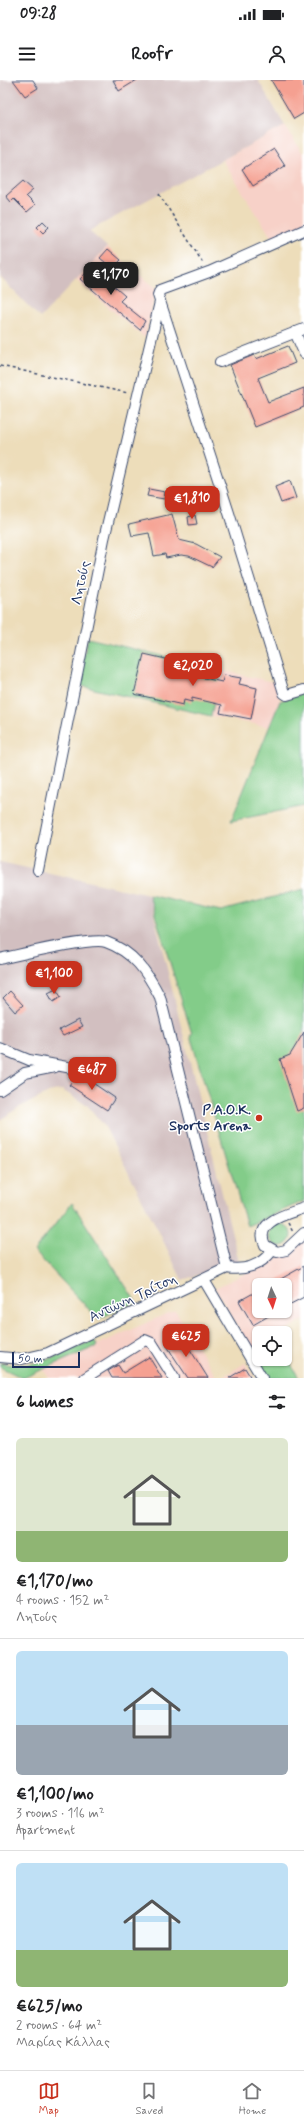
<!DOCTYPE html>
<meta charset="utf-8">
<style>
body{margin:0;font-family:Mynerve,sans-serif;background:#f6f6f6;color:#202124;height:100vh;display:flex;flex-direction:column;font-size:15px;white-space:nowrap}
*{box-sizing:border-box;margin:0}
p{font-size:13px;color:#757577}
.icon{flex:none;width:22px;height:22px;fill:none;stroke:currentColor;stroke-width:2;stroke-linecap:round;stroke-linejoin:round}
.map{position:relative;height:1298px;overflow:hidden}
.sheet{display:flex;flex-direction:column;background:#fff;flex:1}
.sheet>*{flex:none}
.needle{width:26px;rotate:176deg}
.fabs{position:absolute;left:252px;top:1198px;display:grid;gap:8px}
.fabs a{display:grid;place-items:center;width:40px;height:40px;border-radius:6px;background:#fff;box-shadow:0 1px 3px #0004;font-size:20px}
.scale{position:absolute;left:12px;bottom:10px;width:68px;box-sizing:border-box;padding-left:4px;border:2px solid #1b2f5e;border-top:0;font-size:11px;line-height:14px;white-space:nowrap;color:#1b2f5e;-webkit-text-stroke:3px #fff;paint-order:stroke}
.price{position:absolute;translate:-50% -34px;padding:0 9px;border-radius:8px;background:#c8321e;color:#fff;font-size:13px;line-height:26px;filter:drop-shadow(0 1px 2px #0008)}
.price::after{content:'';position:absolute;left:50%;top:24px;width:12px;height:9px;margin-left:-6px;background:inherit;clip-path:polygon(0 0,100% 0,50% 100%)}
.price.active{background:#222;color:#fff}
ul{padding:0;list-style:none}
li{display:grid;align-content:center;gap:8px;height:212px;padding:0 16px}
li+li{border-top:1px solid #e0e0e0}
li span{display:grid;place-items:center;height:124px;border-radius:6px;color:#555}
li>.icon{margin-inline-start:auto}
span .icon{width:72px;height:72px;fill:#fffc;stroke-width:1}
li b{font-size:17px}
h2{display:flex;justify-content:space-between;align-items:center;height:48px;padding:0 16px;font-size:17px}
.status{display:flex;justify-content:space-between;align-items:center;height:28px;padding:0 20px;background:#fff;direction:ltr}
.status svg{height:11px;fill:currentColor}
header{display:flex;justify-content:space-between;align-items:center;height:52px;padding:0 16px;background:#fff;font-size:18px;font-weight:800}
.dock{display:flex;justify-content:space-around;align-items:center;height:56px;border-top:1px solid #e0e0e0;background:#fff;font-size:11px;color:#757577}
.dock a{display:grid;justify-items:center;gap:2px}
.dock .active{color:#c8321e}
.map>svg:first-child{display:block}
</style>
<div class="status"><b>09:28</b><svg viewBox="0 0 49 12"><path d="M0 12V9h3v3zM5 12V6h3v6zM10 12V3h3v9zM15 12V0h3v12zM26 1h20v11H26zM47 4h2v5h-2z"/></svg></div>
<header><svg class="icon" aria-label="menu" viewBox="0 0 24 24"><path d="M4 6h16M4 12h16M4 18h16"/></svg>Roofr<svg class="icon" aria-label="person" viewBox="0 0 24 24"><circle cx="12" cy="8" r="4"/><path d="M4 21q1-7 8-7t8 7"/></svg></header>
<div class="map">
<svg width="304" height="1298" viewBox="0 0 304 1298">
<rect width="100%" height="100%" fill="#fff"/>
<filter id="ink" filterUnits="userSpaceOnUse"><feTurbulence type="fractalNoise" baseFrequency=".025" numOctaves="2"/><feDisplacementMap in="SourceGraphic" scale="8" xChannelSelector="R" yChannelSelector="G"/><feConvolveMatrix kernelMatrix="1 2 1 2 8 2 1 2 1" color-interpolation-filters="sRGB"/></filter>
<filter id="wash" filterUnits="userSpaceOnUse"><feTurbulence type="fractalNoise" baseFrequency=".012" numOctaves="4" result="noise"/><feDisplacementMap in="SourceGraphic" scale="16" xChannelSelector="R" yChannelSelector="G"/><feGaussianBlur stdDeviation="0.9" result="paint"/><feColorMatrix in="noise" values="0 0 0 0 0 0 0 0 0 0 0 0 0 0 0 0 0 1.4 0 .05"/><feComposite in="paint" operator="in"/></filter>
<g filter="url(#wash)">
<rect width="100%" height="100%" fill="#edddba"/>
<!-- built -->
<g fill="#f7d1c8" fill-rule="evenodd">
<path d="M285,46l19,29v71l-31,14 -51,-80z"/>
<path d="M107,167l49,41 -11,50 -69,-58z"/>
<path d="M221,590l56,13 3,18 -11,26 -58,-11z"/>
<path d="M304,1159v81l-24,13h-21v20l-4,3 -40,-68 76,-37zM259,1205h26v26h-26z"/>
<path d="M175,1230l42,68h-168l-6,-9z"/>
<path d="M245,1283l9,15h-33z"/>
</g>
<!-- industrial -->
<g fill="#d2bfc0">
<path d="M0,0h258l27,46 -196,105 18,16 -67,71 -40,-41z"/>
<path d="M0,782l149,33 90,367 -57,18 -23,-48 -54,-105 -17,-21 -26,-16 -9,1 -35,17 -18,12z"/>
</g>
<!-- green -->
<g fill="#83cc89" stroke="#4f7e74">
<path d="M88,558l133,32 -10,46 -134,-31z"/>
<path d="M304,613v113l-73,15 49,-120z"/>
<path d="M304,809v312l-57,25 -57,-191 2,-1 -43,-139 72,16z"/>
<path d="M72,1123l64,99 -38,17 -64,-68z"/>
<circle cx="280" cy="1155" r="11"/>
<path d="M94,1260l3,6 -74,32 -23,-11v-4c33,8 64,-10 94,-23z"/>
<path d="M259,1273v6h26v-5l14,24h-31l-13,-22z"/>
</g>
<g id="blocks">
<!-- building -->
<g fill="#f5a091">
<path d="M13,0h20l5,8 -13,8z"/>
<path d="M113,0h24l-18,11z"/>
<path d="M271,0h33v33l-10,6z"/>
<path d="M274,69l11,17 -32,20 -11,-17z"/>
<path d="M23,101l10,9 -7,6 9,9 -8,7 -13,-13 -3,3 -5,-6z"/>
<path d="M43,141l6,6 -6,6 -6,-6z"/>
<path d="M108,169l13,11 -3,3 16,13 -5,6 -29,-24z"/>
<path d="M92,187l33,29 -5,5 25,20 -5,9 -60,-51z"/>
<path d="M288,266l7,17 -37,15 10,24 36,-14v19l-49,20 -25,-62 24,-10 2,4z"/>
<path d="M290,401l6,17 -15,5 -6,-16z"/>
<path d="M149,409l16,3 -1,7 -17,-3z"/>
<path d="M172,434l7,26 17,4 24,13 -8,10 -23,-11 -8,-1 -15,3 -1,-4 -11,2 -5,-23 -17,3 -3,-12z"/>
<path d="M195,435l2,9 -8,1 -1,-8z"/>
<path d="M144,574l48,11 -2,10 32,7 2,-7 17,3 -2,6 18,4 -6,31 -31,-6 2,-8 -30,-7v4l-8,-2 -1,5 -49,-11z"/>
<path d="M56,909l5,8 -8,5 -5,-9z"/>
<path d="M10,911l13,14 -8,7 -12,-14z"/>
<path d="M78,940l4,7 -19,9 -4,-6z"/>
<path d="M304,952v76l-7,3 -17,-52 10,-4z"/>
<path d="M78,993l37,25 -8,12 -38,-25z"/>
<path d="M304,1186v31l-19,10v-22h-15z"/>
<path d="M259,1210v21h18l-24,14 -14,-24z"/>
<path d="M180,1254l18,28 10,16h-20l-16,-24 -6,-10z"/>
<path d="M149,1277l13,21h-50l-4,-7 10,-6 5,8z"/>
<path d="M245,1288l6,10h-22z"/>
</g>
</g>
</g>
<g filter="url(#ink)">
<use href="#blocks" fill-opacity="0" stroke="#3a496c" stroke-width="1"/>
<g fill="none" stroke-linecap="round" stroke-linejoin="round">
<!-- minor casing -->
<g stroke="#3a496c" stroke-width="12">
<g id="minor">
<path d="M304,150l-95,42 -49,18 -2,5 71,218 55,180 3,2 17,-5"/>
<path d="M295,252l9,21"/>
<path d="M220,282l84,-33"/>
<path d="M38,790l66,-331 56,-237"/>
<path d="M0,879c18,-4 92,-22 106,-17 28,10 41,30 54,55l67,271"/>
<path d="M0,968l29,12 43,8"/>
<path d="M0,1010l25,-17 30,-6"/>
<path d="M304,1128c-16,6 -51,13 -39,37l12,7 9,-2 18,-17"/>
<path d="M204,1200l58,98"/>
<path d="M0,1277l22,2 26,-6 179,-85c18,3 34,-3 45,-17"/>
<path d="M85,1298l60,-38 7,3 22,35"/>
</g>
</g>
<!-- path -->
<g stroke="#3a496c" stroke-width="1.5" stroke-dasharray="3 3" stroke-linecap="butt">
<path d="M159,114l44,69"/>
<path d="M0,286l128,27"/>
<path d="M288,1143l5,9"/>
</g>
<!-- minor -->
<use href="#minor" stroke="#fff" stroke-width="10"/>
</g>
</g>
<!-- markers -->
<circle fill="#c8321e" stroke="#fff" stroke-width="1.5" cx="259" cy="1038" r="4"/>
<g text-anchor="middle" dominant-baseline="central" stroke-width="3" stroke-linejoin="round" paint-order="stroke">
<!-- street labels -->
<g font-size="14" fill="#1b2f5e" stroke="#fff">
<text transform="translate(81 503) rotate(-78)">Λητούς</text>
<text transform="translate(133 1218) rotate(-25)">Αντώνη Τρίτση</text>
</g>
<!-- poi labels -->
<g font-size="14" font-weight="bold" fill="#1b2f5e" stroke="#fff" text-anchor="end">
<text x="251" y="1030">P.A.O.K.<tspan x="251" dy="16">Sports Arena</tspan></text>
</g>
</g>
</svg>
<div class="fabs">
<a><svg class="needle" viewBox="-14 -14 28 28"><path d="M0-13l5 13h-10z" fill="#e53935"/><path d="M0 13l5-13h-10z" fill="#757577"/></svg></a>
<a><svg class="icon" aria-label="locate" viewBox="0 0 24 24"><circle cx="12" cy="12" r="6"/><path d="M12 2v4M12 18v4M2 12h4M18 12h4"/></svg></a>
</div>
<div class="scale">50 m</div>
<b class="price active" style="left:111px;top:216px">€1,170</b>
<b class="price" style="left:192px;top:440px">€1,810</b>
<b class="price" style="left:193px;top:607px">€2,020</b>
<b class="price" style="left:54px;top:915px">€1,100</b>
<b class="price" style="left:92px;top:1011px">€687</b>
<b class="price" style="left:186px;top:1278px">€625</b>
</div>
<section class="sheet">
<h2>6 homes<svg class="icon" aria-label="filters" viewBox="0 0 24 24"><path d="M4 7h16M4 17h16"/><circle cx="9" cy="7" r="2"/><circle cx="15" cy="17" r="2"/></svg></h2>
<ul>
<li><span style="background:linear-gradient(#dfe7d0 75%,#8fb573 0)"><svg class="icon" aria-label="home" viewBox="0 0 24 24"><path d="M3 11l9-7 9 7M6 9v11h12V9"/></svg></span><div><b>€1,170/mo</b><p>4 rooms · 152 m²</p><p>Λητούς</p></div></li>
<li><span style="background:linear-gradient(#bfe0f5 60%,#9aa5b1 0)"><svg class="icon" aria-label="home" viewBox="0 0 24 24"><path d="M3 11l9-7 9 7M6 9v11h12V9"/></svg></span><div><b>€1,100/mo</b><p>3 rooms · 116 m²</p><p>Apartment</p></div></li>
<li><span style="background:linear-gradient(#bfe0f5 70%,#8fb573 0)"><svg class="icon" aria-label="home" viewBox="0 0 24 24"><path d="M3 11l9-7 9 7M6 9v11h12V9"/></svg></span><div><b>€625/mo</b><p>2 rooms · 64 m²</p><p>Μαρίας Κάλλας</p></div></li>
</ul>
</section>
<nav class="dock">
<a class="active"><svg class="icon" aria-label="map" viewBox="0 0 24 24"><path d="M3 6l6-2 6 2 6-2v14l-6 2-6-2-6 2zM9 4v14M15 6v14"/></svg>Map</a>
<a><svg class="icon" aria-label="saved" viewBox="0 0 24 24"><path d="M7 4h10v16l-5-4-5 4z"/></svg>Saved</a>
<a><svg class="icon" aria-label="home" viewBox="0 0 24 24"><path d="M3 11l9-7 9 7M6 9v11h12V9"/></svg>Home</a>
</nav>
